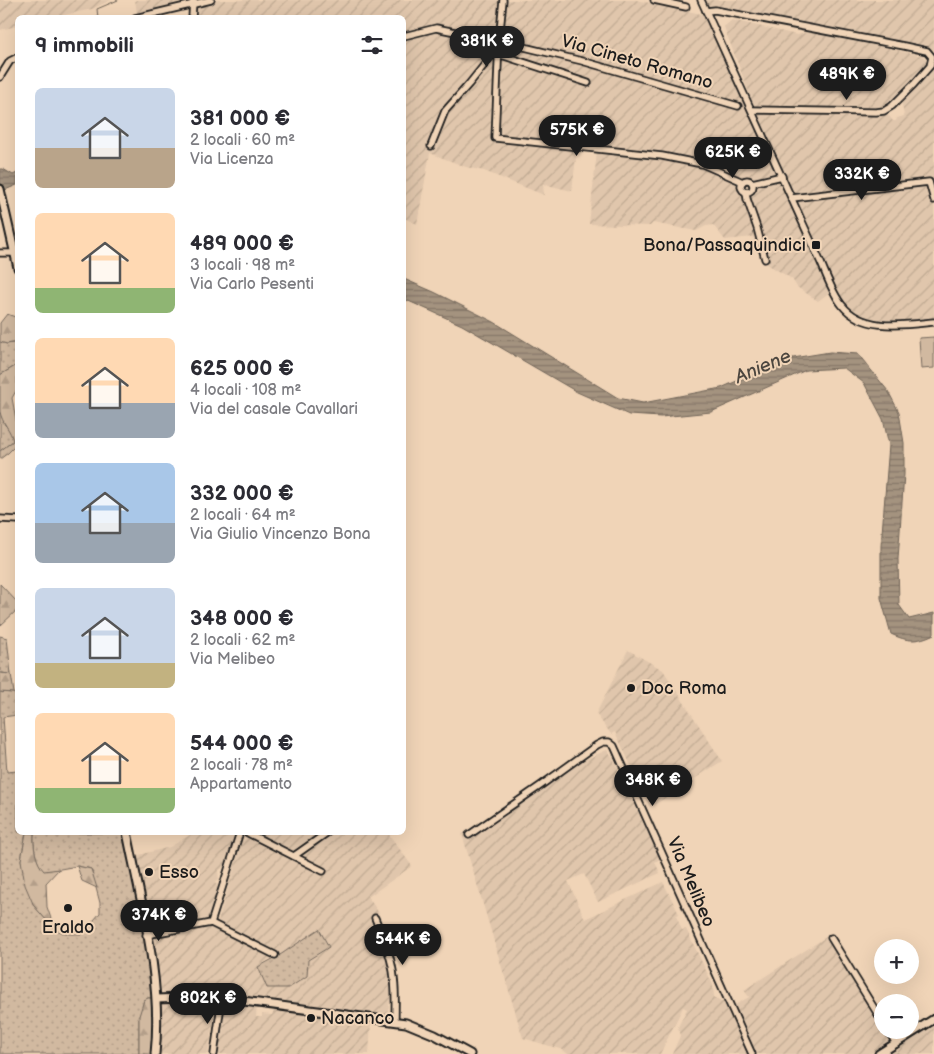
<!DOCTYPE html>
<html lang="it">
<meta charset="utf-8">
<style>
body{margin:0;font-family:"Balsamiq Sans",sans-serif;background:#f2f2f3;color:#2b2b33;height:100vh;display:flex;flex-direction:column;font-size:19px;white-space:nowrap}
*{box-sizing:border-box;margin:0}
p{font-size:16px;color:#7c7c81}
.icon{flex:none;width:28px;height:28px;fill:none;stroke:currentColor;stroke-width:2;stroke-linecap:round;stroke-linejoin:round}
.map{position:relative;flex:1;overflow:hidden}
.panel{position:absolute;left:15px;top:15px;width:391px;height:820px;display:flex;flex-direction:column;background:#fff;border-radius:8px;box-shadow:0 5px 20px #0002}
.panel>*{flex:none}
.fabs{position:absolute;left:874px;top:939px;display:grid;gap:10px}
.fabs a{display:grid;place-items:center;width:45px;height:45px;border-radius:50%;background:#fff;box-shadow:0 5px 20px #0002;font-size:25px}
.price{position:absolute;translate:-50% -42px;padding:0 11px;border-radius:18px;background:#1c1c1c;color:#fff;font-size:16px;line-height:32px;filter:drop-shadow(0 1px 2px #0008)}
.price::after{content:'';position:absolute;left:50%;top:30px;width:15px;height:11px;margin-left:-8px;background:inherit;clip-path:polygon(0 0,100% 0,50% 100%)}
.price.on{background:#222;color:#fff}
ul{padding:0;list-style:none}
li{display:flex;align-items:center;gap:15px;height:125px;padding:0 20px}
li span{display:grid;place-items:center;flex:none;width:140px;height:100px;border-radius:8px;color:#555}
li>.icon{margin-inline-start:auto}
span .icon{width:60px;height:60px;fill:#fffc;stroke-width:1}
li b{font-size:21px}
h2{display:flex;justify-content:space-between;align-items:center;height:60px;padding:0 20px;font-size:21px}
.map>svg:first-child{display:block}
</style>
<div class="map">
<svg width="934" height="1054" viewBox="0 0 934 1054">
<defs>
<pattern id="industrial-furrows" width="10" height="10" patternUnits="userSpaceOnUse" patternTransform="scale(1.25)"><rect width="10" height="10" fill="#e0c6ac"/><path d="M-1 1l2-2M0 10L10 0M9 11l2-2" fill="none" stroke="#c0aa93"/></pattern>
<pattern id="grass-dots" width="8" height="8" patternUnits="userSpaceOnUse" patternTransform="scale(1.25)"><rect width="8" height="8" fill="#d1b9a0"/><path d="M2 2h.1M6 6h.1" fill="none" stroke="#b39e89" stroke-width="1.8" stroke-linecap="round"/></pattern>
<pattern id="forest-firs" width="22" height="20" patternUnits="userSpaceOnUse" patternTransform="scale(1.25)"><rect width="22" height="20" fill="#d1b9a0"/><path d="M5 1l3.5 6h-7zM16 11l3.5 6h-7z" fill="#b39e89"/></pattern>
<pattern id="water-rules" width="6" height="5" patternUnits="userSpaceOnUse" patternTransform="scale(1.25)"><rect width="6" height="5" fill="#a4937f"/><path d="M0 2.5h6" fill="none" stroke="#857767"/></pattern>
</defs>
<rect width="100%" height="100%" fill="#f0d4b7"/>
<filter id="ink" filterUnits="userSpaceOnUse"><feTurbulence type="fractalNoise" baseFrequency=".02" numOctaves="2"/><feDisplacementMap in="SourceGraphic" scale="10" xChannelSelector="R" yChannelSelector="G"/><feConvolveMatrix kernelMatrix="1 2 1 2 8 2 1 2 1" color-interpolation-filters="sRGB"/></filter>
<g filter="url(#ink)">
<!-- industrial -->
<g fill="url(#industrial-furrows)">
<path d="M0,0h111l-19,9 -37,8 -37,1 -1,8 -17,4z"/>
<path d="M135,0h55l-53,13z"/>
<path d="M218,0h282l-4,36 -4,105 85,8 -5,42 -29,-7 1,11 -60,-24 -18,-4 -36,-14 -13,71 -13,-6v-200h-209v-12z"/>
<path d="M505,0h131l70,15 72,157 52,120 -12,9 -21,-14 -5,-8 -30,-18 -9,-24 -28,3 -12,-15 -7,1 -10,5 -43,-8 -3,3 -61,-2 8,-72 95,12 9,2 28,14 10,3 5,-5h-8l-38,-18 -30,-6 -171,-18z"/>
<path d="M706,0h228v50l-225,-44z"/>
<path d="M732,20l65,15 14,-4 112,25 4,3v7l-43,42 -130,-2 -30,-79z"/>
<path d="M934,65v254l-43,2h-18l-12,-4 -12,-9 -9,-10 -84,-186 121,3 8,-1 4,2 4,5h3l1,-3 7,-2 -3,-17 28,-24z"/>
<path d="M628,650l35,20 59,91 -71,46 -36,-75 -4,2 -15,-20z"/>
<path d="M607,750l5,6 48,103 -5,3 5,11 -62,29 -14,-28 -16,7 17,38 78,-37 16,32 -3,2 6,14 4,-1 27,56 1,12 10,6 24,51h-76l8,-18 -2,-9 9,-18 -4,-2 -23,47h-92l-5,-4 -40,-12 -61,-204 31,-20 4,5 87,-59z"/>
<path d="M193,833h42l-11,34 -6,4 1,9 -4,1 3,7 -10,30 -59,11 -14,-73 35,-9z"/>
<path d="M255,833h133l24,33 -44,31 11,16 -8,6 14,29 6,25 1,16 -5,28 -163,-23 -58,-1 -4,-1 -10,-52 1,-4 58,-9 61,30 -14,10 49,-7 22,-13 -10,-18 -39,26 -59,-30 -3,-4 24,-79 5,-4 28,14z"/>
<path d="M826,937l64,104 -21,13h-112l-22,-49 14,-8 -5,-7z"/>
<path d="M203,1000l14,1 -9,53h-50l3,-51 1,-1z"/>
<path d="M227,1001l30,5 -1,11h6v-3l10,1 2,-6 97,14 -2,31h-152l8,-50z"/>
<path d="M934,1026v28h-45z"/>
</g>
<!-- grass -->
<g fill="url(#grass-dots)" stroke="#766a5e">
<path d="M0,342l7,2 10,-2v23l-17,10z"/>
<path d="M0,412l5,13 6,6 2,10 -13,10z"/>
<path d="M0,636l7,2 4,36 -11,-1z"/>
<path d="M0,692l14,1 3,6v16l-14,2 4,55 10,-1 1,61 8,1 -5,27 13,46 21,24 14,4h13l18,-21v-10l-9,-34 -14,-3 -33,6c-9,-10 -11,-27 -10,-39h90l26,133 4,32h-6l-9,18v38h-139z"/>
<path d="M319,929l10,18 -21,13 -1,16 -18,12h-22l-9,-21 22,-12z"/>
</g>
<!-- forest -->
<g fill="url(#forest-firs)" stroke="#766a5e">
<path d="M7,314l11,4 -1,24 -10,2 -7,-2v-19z"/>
<path d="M17,365v24l-5,9 5,27v19l-9,9 -8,6v-8l13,-10c-2,-11 -11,-18 -13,-29 0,-12 0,-26 0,-37z"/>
<path d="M0,584l18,19 -1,7 -17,16z"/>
<path d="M0,673l11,1 3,19 -14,-1z"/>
<path d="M26,833h8c-1,12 1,29 10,38l15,-2 -13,14 1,24 8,23 -21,-24 -9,-21 -4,-25z"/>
<path d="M77,866l14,3 6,19 -15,-7z"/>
<path d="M148,998h6v35l-2,21h-13v-38l5,-16z"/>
</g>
<!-- pitch -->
<path fill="#d1b9a0" stroke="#766a5e" d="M934,337v31l-13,1 -2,-31z"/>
<!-- water -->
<g fill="url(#water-rules)" stroke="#6e6357">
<path d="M0,169h3l10,6 4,-2v12l-12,5 -5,-4z"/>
<path d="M404,279l30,13 60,30 124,76 25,5 78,-15 66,-29 43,-7 28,2 30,37 11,21 5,31v31l-6,85 1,46 10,14 25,-6v21c-17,8 -26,8 -43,0l-10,-36v-52l8,-101 -6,-26 -19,-36 -20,-15 -38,2 -95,42 -50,5 -32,-2 -52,-23 -115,-67 -58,-26z"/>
</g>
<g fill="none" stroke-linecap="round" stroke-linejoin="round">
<!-- stream -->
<path stroke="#6e6357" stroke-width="1" d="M98,18l-1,-9 21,-9"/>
<!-- minor casing -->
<g stroke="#1c1c1c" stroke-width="9">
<g id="minor">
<path d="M503,0l-4,41 -4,97 167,18 40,8 41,18"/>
<path d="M654,0l32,7"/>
<path d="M701,0l120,263c6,14 12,31 21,42 21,27 62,20 92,17"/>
<path d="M706,11l9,-1 189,36 23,5 5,6 -2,9 -16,18 -22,22 -8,5 -8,1 -124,-2"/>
<path d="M135,18l76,-18"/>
<path d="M192,18l1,-18"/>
<path d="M404,36l32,-8 63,13 83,20 156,45"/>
<path d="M0,77l10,-16 8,-4"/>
<path d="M431,146l14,-35 24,-27 24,-30h5l90,29"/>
<circle cx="747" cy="186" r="6"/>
<path d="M752,183l30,-7"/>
<path d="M746,192l1,7 10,29 8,31"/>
<path d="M792,198l137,-16 5,18"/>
<path d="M0,253h18"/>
<path d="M0,519l18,1"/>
<path d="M246,832l77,39"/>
<path d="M469,835l71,-49 57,-41 6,-3h6l5,4 138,308"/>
<path d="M294,856l34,-24"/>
<path d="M375,918c8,20 17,39 19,60 2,14 1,29 1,43"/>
<path d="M211,923l29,-91"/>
<path d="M146,935l65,-12 64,32"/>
<path d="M831,938l51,83"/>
<path d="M888,1030l8,14"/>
<path d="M214,1054l8,-56"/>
</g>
</g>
<!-- tertiary casing -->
<g stroke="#1c1c1c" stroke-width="11">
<g id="tertiary">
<path d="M0,189l18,79"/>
<path d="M127,832c14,71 36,150 28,222"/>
<path d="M157,999l47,-2 25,2 177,24 29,12 35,19"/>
<path d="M879,1054l55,-35"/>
</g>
</g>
<!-- minor -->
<use href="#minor" stroke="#f0d4b7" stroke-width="5.5"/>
<!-- tertiary -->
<use href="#tertiary" stroke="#f0d4b7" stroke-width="7"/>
</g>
</g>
<!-- markers -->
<g fill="#1c1c1c" stroke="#f0d4b7" stroke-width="2">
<rect x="811" y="240" width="10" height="10" rx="2.5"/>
<circle cx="631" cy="688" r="5"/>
<circle cx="149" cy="872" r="5"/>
<circle cx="68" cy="908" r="5"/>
<circle cx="311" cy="1018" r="5"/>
</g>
<g text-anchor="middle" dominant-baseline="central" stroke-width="4" stroke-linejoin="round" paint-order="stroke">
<!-- street labels -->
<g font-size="18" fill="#1c1c1c" stroke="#f0d4b7">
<text transform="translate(637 62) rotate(16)">Via Cineto Romano</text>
<text transform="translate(691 882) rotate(67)">Via Melibeo</text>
</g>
<!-- poi labels -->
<g font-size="18" fill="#1c1c1c" stroke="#f0d4b7" text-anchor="start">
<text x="806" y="245" text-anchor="end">Bona/Passaquindici</text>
<text x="641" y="688">Doc Roma</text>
<text x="159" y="872">Esso</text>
<text x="68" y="927" text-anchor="middle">Eraldo</text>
<text x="321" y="1018">Nacanco</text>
</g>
<!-- water labels -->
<g font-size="19" font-style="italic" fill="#4c463f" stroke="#f0d4b7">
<text transform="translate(763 367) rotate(-23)">Aniene</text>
</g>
</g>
</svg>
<div class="fabs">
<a>+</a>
<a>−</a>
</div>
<b class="price on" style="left:487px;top:68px">381K €</b>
<b class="price" style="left:847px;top:101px">489K €</b>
<b class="price" style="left:577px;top:157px">575K €</b>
<b class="price" style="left:733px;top:179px">625K €</b>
<b class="price" style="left:862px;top:201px">332K €</b>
<b class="price" style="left:653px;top:807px">348K €</b>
<b class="price" style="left:159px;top:942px">374K €</b>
<b class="price" style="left:403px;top:966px">544K €</b>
<b class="price" style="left:208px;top:1025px">802K €</b>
<section class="panel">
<h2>9 immobili<svg class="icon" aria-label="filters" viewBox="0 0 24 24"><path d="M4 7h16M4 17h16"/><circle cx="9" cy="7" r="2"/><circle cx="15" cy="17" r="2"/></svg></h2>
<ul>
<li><span style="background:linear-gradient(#c9d6e8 60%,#b9a48a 0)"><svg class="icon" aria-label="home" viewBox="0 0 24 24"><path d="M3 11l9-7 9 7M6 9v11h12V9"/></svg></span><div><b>381 000 €</b><p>2 locali · 60 m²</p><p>Via Licenza</p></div></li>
<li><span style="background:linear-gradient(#ffd9b3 75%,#8fb573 0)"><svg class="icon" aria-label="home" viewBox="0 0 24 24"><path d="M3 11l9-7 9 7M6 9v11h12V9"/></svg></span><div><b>489 000 €</b><p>3 locali · 98 m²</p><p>Via Carlo Pesenti</p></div></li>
<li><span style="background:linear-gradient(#ffd9b3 65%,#9aa5b1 0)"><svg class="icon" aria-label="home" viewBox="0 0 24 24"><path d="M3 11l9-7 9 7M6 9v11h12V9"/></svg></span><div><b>625 000 €</b><p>4 locali · 108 m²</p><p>Via del casale Cavallari</p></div></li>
<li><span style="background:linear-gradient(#a9c7e8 60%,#9aa5b1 0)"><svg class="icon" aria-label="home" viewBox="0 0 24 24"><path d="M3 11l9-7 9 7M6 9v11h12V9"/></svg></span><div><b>332 000 €</b><p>2 locali · 64 m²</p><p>Via Giulio Vincenzo Bona</p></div></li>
<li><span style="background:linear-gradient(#c9d6e8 75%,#c2b280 0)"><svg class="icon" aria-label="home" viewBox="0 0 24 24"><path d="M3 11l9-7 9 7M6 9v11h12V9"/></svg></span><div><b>348 000 €</b><p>2 locali · 62 m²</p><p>Via Melibeo</p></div></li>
<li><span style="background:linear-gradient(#ffd9b3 75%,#8fb573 0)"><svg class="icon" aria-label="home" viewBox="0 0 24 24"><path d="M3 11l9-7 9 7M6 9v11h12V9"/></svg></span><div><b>544 000 €</b><p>2 locali · 78 m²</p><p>Appartamento</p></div></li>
</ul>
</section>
</div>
